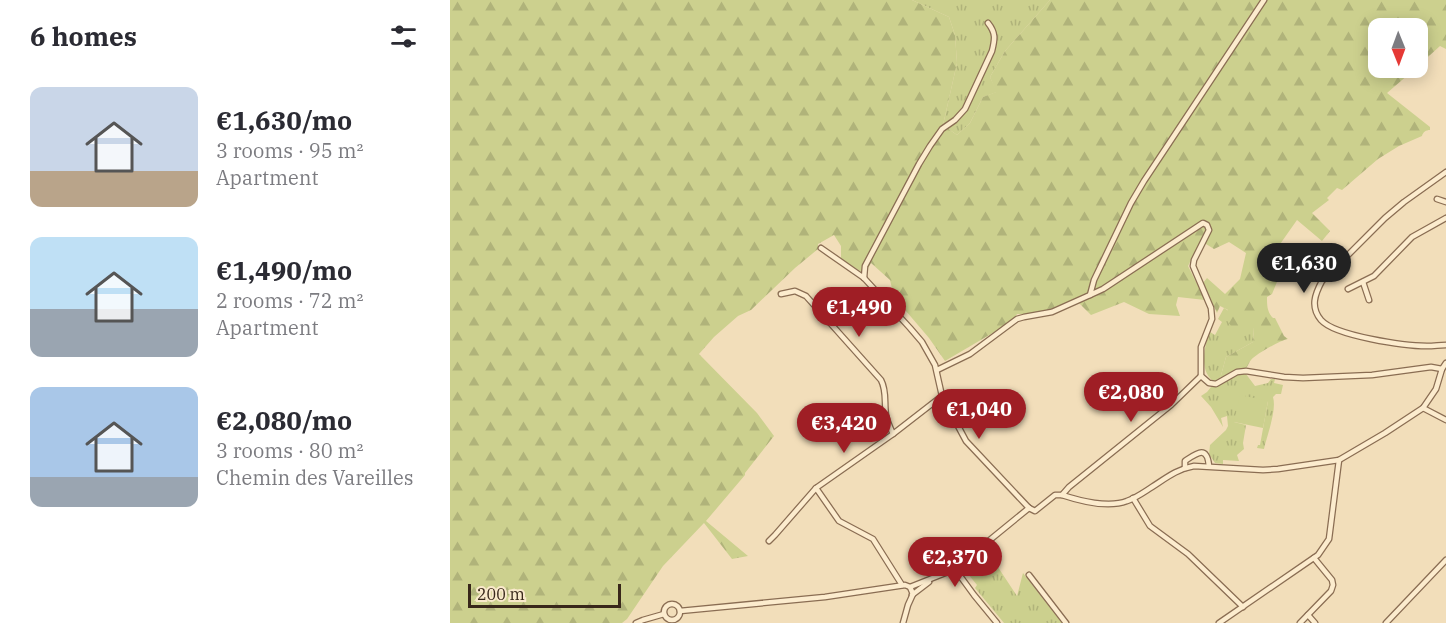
<!DOCTYPE html>
<meta charset="utf-8">
<style>
body{margin:0;font-family:"IBM Plex Serif",serif;background:#f7f7f7;color:#2b2b33;height:100vh;display:flex;flex-direction:column;font-size:22px;white-space:nowrap}
*{box-sizing:border-box;margin:0}
p{font-size:20px;color:#7c7c81}
.icon{flex:none;width:33px;height:33px;fill:none;stroke:currentColor;stroke-width:2;stroke-linecap:round;stroke-linejoin:round}
.map{position:relative;flex:1;overflow:hidden}
.side{display:flex;flex-direction:column;background:#fff;width:450px}
.side>*{flex:none}
.needle{width:39px;rotate:179deg}
.buttons{position:absolute;left:918px;top:18px;display:grid;gap:12px}
.buttons a{display:grid;place-items:center;width:60px;height:60px;border-radius:12px;background:#fff;box-shadow:0 3px 15px #0003;font-size:30px}
.scale{position:absolute;left:18px;bottom:15px;width:153px;box-sizing:border-box;padding-left:6px;border:3px solid #38271a;border-top:0;font-size:16px;line-height:21px;white-space:nowrap;color:#38271a;-webkit-text-stroke:4px #f9e9cb;paint-order:stroke}
.price{position:absolute;translate:-50% -51px;padding:0 14px;border-radius:21px;background:#9f1e25;color:#fff;font-size:20px;line-height:39px;filter:drop-shadow(0 2px 3px #0008)}
.price::after{content:'';position:absolute;left:50%;top:36px;width:18px;height:14px;margin-left:-9px;background:inherit;clip-path:polygon(0 0,100% 0,50% 100%)}
.price.current{background:#222;color:#fff}
ul{padding:0;list-style:none}
li{display:flex;align-items:center;gap:18px;height:150px;padding:0 30px}
li span{display:grid;place-items:center;flex:none;width:168px;height:120px;border-radius:12px;color:#555}
li>.icon{margin-inline-start:auto}
span .icon{width:72px;height:72px;fill:#fffc;stroke-width:1}
li b{font-size:26px}
h2{display:flex;justify-content:space-between;align-items:center;height:72px;padding:0 30px;font-size:26px}
main{display:flex;flex:1;min-height:0}
.map>svg:first-child{display:block}
</style>
<main>
<section class="side">
<h2>6 homes<svg class="icon" aria-label="filters" viewBox="0 0 24 24"><path d="M4 7h16M4 17h16"/><circle cx="9" cy="7" r="2"/><circle cx="15" cy="17" r="2"/></svg></h2>
<ul>
<li><span style="background:linear-gradient(#c9d6e8 70%,#b9a48a 0)"><svg class="icon" aria-label="home" viewBox="0 0 24 24"><path d="M3 11l9-7 9 7M6 9v11h12V9"/></svg></span><div><b>€1,630/mo</b><p>3 rooms · 95 m²</p><p>Apartment</p></div></li>
<li><span style="background:linear-gradient(#bfe0f5 60%,#9aa5b1 0)"><svg class="icon" aria-label="home" viewBox="0 0 24 24"><path d="M3 11l9-7 9 7M6 9v11h12V9"/></svg></span><div><b>€1,490/mo</b><p>2 rooms · 72 m²</p><p>Apartment</p></div></li>
<li><span style="background:linear-gradient(#a9c7e8 75%,#9aa5b1 0)"><svg class="icon" aria-label="home" viewBox="0 0 24 24"><path d="M3 11l9-7 9 7M6 9v11h12V9"/></svg></span><div><b>€2,080/mo</b><p>3 rooms · 80 m²</p><p>Chemin des Vareilles</p></div></li>
</ul>
</section>
<div class="map">
<svg width="996" height="623" viewBox="0 0 996 623">
<defs>
<pattern id="grass-tufts" width="24" height="20" patternUnits="userSpaceOnUse" patternTransform="scale(1.5)"><rect width="24" height="20" fill="#ccd08e"/><path d="M3 7l-1-3M5 7V3M7 7l1-3M15 17l-1-3M17 17v-4M19 17l1-3" fill="none" stroke="#b0b37a"/></pattern>
<pattern id="forest-firs" width="22" height="20" patternUnits="userSpaceOnUse" patternTransform="scale(1.5)"><rect width="22" height="20" fill="#ccd08e"/><path d="M5 1l3.5 6h-7zM16 11l3.5 6h-7z" fill="#b0b37a"/></pattern>
</defs>
<rect width="100%" height="100%" fill="#f2deba"/>
<!-- grass -->
<g fill="url(#grass-tufts)">
<path d="M462,0h138l-45,51 -15,26 7,15 -14,5 -13,26 -13,12 -14,-10 14,-62 -2,-28 -6,-18z"/>
<path d="M774,308l30,19 -1,15 -27,15 -6,22 -7,2c-14,-11 -9,-35 -3,-49l5,3 7,-13 -4,-3z"/>
<path d="M792,373l4,1 9,12 13,-3 3,-4h4l-1,4 9,2 -2,9h-5l-3,3c4,13 -6,38 -9,52l-7,-1 1,-3h2l8,-44 -34,21 12,3 -3,18 1,6 -7,6 2,6 -16,-1v4l-8,-1 -6,-9 1,-9 16,-15 2,-4 -1,-10 -6,2 2,9 -12,-20 -10,-11 6,-4 4,-5c12,-1 19,-11 31,-14z"/>
<path d="M536,549l31,47 6,-23 39,50h-58l-29,-35 2,-3 -13,-16z"/>
</g>
<!-- forest -->
<path fill="url(#forest-firs)" d="M0,0h462l37,17 6,18 2,28 -14,62 14,10 13,-12 13,-26 13,-5 -6,-15 15,-26 45,-51h396v49l-6,-3 -22,20v-38h-40v40h38l-29,25 43,34v3c-4,0 -7,2 -8,6l-23,10 -21,13 -36,31 -5,-2 -10,10 2,2 -17,13 18,18 -8,10 -25,-21 -26,37h-2l-6,14 16,6 -7,17 -5,3c0,8 0,15 6,21h2l9,18 4,3c-7,1 -32,15 -37,21 -2,2 -3,6 -5,8l-11,2 -15,9 6,-22 27,-15 1,-14 -19,3 -10,-13 3,-8 -8,-4 -3,7 -14,-30 4,-5 18,16 15,-15 6,-26 -17,-11 -15,7 -8,-5 -6,-2 -12,24 17,34 -27,-3 -2,8 4,11 -31,-2 -25,-12 -33,13 -12,-12 8,-5 -30,11 -22,5h-18l-4,7 -68,40 -16,-23 -35,-41 -4,-17 -19,-17 -6,11 -24,-15v-13l-7,-11 -16,9v5l-23,19 -44,42 -13,6 -24,21 -15,17 58,59 17,23 -29,37v2l-39,46 42,35 -16,3 -28,-36 -41,43 -36,53 -5,4h-172z"/>
<!-- pitch -->
<g fill="#ccd08e">
<path d="M790,395l28,6 -5,27 -29,-6z"/>
<path d="M401,404l10,12 -27,24 -10,-11z"/>
</g>
<g fill="none" stroke-linecap="round" stroke-linejoin="round">
<!-- street casing -->
<g stroke="#8a6d53" stroke-width="7">
<g id="street">
<path d="M814,0l-120,181 -13,22 -37,77 -4,15 13,-6 100,-66 4,2 2,5 -15,30 -1,6 18,42 1,11 -11,28v29l8,7 7,1 21,-12 9,-1 38,6 19,1 69,-3 59,-8 11,2"/>
<path d="M996,172l-42,30 -19,16 -63,63c-7,13 -12,26 -1,39 14,16 84,26 106,26 7,0 13,-1 19,-1"/>
<path d="M987,199l9,3"/>
<path d="M371,248l43,30 46,50 12,14 13,23 7,31 24,45 63,67"/>
<path d="M414,278l1,-12 54,-102 11,-18 12,-17 13,-9 10,-11 27,-58c3,-12 4,-18 -4,-28"/>
<path d="M913,282l6,18"/>
<path d="M898,289l26,-13 38,-39 34,-19"/>
<path d="M331,294l14,-3 11,5 75,84c6,11 3,23 5,35 1,6 4,12 7,19"/>
<path d="M487,370l33,-16 47,-35 7,-2 28,-5 38,-17"/>
<path d="M973,408l23,12"/>
<path d="M735,468v-7c12,-8 22,-16 24,5"/>
<path d="M366,488l23,33 34,18 29,46"/>
<path d="M612,495c18,6 47,13 65,6 9,-3 17,-9 25,-14 14,-9 25,-18 42,-21l69,4 15,-1 61,-9 46,-27 38,-25 13,-19 6,-20 4,-6"/>
<path d="M683,498l17,28 38,28 55,53"/>
<path d="M579,508l6,3 20,-16h7l7,-8 102,-82 30,-29"/>
<path d="M319,541l6,-6 41,-47 77,-54 49,-38"/>
<path d="M505,569l19,26 23,28"/>
<path d="M579,575l37,48"/>
<path d="M460,587l43,-17 76,-62"/>
<path d="M462,595l17,-13"/>
<circle cx="222" cy="612" r="8"/>
<path d="M230,611l145,-14 80,-12 5,2 3,7 -5,11 -5,18"/>
<path d="M858,615l7,8"/>
<path d="M186,623l7,-3 21,-6"/>
<path d="M769,623l99,-68 11,-16 10,-79"/>
<path d="M850,623l31,-32 2,-6 -1,-5 -18,-22"/>
<path d="M936,623l60,-63"/>
</g>
</g>
<!-- street -->
<use href="#street" stroke="#fcecce" stroke-width="4.5"/>
</g>
</svg>
<div class="buttons">
<a><svg class="needle" viewBox="-14 -14 28 28"><path d="M0-13l5 13h-10z" fill="#e53935"/><path d="M0 13l5-13h-10z" fill="#7c7c81"/></svg></a>
</div>
<div class="scale">200 m</div>
<b class="price current" style="left:854px;top:294px">€1,630</b>
<b class="price" style="left:409px;top:338px">€1,490</b>
<b class="price" style="left:681px;top:423px">€2,080</b>
<b class="price" style="left:529px;top:440px">€1,040</b>
<b class="price" style="left:394px;top:454px">€3,420</b>
<b class="price" style="left:505px;top:588px">€2,370</b>
</div>
</main>
